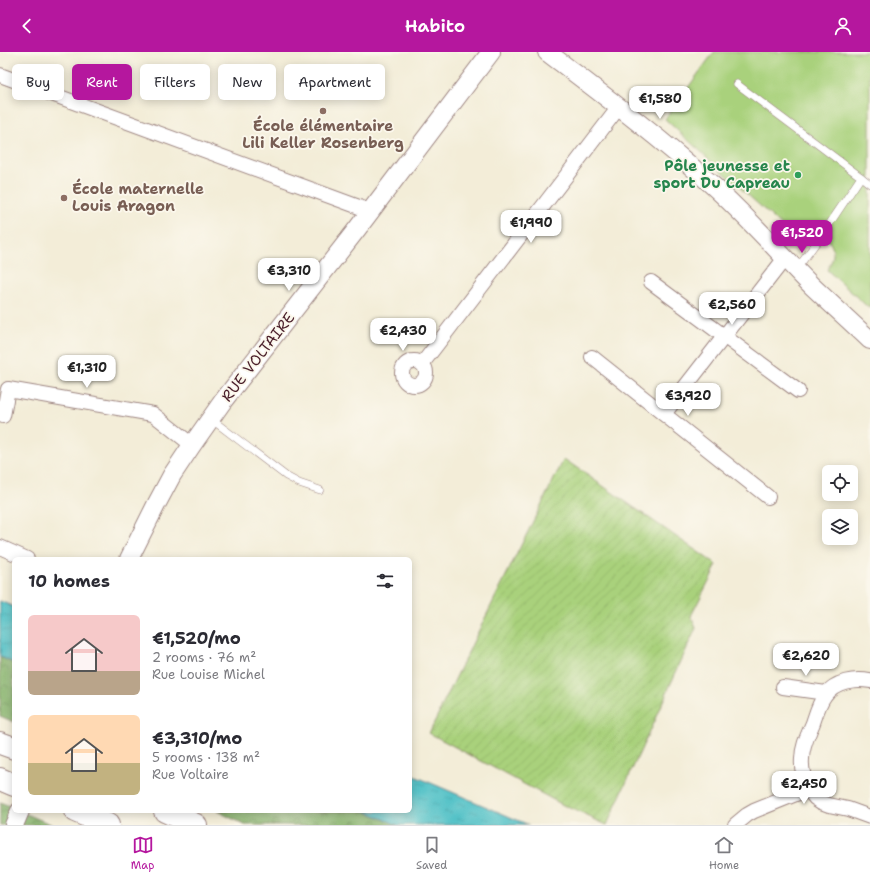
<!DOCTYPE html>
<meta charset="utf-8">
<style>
body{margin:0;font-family:"Shantell Sans",sans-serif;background:#f2f2f3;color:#2b2b33;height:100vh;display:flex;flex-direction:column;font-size:15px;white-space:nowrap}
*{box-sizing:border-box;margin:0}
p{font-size:13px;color:#7c7c81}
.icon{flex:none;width:22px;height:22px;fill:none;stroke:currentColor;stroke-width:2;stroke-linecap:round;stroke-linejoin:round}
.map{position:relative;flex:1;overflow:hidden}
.sheet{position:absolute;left:12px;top:505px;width:400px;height:256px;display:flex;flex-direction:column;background:#fff;border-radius:6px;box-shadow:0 2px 10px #0003}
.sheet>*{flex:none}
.banner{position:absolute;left:12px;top:12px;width:400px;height:36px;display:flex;gap:8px}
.buttons{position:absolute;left:822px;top:413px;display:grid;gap:8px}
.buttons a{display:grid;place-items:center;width:36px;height:36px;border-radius:6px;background:#fff;box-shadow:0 2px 10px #0003;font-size:20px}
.price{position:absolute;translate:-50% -34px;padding:0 9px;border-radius:8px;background:#fff;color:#222;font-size:13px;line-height:26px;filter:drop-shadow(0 1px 2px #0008)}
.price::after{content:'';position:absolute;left:50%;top:24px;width:12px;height:9px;margin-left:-6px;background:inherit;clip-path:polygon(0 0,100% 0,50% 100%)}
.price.on{background:#b5179e;color:#fff}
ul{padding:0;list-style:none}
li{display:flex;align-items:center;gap:12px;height:100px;padding:0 16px}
li span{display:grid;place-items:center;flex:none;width:112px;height:80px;border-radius:6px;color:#555}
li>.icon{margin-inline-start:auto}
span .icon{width:48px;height:48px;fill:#fffc;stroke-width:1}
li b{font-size:17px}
h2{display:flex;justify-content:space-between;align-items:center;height:48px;padding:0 16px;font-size:17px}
.chip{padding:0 14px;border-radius:6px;background:#fff;box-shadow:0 2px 10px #0003;font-size:14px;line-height:36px}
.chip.on{background:#b5179e;color:#fff}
header{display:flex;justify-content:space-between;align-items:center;height:52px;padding:0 16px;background:#b5179e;color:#fff;font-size:18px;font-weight:600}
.dock{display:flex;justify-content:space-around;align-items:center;height:56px;border-top:1px solid #e1e1e2;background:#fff;font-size:11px;color:#7c7c81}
.dock a{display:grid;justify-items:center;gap:2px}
.dock .on{color:#b5179e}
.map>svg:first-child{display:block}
</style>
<header><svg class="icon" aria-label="back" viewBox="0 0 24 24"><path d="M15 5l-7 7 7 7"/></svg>Habito<svg class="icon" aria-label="person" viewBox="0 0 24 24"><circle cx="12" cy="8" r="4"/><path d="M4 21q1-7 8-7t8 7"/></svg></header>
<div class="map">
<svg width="870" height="773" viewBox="0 0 870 773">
<defs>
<pattern id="forest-crowns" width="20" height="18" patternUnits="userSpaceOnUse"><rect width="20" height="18" fill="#86b36c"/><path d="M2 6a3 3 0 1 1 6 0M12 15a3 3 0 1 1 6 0" fill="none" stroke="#709159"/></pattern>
<pattern id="garden-furrows" width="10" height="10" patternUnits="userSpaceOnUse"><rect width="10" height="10" fill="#a9d17c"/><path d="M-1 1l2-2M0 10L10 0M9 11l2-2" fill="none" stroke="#93b36b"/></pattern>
<pattern id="water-ripples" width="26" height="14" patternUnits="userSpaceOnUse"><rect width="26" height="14" fill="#54c2c8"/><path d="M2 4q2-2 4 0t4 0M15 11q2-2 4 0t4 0" fill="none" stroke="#4ba6ac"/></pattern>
</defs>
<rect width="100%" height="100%" fill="#fbf7ec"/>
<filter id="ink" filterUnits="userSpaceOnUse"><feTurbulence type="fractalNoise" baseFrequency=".025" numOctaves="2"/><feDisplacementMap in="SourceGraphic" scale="8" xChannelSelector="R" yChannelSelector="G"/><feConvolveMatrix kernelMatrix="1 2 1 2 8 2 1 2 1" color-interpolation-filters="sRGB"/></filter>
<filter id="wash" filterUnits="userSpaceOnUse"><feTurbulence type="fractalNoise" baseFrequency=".012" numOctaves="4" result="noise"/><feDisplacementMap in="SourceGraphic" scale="16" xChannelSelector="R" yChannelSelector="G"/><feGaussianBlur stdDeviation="0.9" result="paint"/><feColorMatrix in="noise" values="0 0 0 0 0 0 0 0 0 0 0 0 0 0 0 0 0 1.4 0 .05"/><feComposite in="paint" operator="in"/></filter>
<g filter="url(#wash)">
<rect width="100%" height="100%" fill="#f3edd8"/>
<!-- grass -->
<path fill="#a9d17c" stroke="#7a7854" d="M714,0h156v257l-43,-39c2,-4 6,-10 6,-15 2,-14 -15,-26 -28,-24 -4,1 -7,3 -11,6l-129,-118z"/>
<!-- forest -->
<g fill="url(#forest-crowns)" stroke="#68694c">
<path d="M0,605l14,6v59l-14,-6z"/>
<path d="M0,751l53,22h-53z"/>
<path d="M217,759h148l33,14h-153z"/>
</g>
<!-- garden -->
<path fill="url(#garden-furrows)" stroke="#7a7854" d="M564,407l153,106 -26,51 5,12 -89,197 -44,-20 -134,-72 49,-101z"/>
<!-- water -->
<g fill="url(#water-ripples)" stroke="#4f707a">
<path d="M0,549l14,6v56l-14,-6z"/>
<path d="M410,722l119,51h-131l-33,-14h45z"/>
</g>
</g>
<g filter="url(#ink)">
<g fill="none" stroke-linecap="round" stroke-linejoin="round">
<!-- service casing -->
<g stroke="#9e8682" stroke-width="8">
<g id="service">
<path d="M737,32l124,93 -39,58 -26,35"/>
<path d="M861,125l9,7"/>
<path d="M211,367l75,57 13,7 21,7"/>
</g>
</g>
<!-- minor casing -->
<g stroke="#9e8682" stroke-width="16">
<g id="minor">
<path d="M0,23l370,136"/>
<path d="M651,230l147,109"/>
<path d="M592,305l176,140"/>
<circle cx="414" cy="321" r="12"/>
<path d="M422,312l197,-257"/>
<path d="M664,362l121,-156"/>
<path d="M3,364l5,-27 145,25 39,31"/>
<path d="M0,495l27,12"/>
<path d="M783,635l43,6"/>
<path d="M808,737c-4,-10 -7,-20 -6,-30 0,-13 6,-24 11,-36 3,-9 6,-20 12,-28 10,-14 30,-17 45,-14"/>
<path d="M735,773l12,-10 7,-4 54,-22 7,9 6,4 8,3 19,4 22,8"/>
</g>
</g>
<!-- tertiary casing -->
<g stroke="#9e8682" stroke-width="20">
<g id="tertiary">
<path d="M547,0c55,42 111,84 163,131 36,32 68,69 102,103 19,18 39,36 58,54"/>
<path d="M129,507l27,-54 16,-30 20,-30 31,-44 134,-172 134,-177"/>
<path d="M14,773l6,-14"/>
</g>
</g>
<!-- trunk casing -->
<g stroke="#9e8682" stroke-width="24">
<g id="trunk">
<path d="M0,691l14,5"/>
<path d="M0,727l14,6"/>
<path d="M75,759l33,14"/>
<path d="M165,759l31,14"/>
</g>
</g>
<!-- service -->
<use href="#service" stroke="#fff" stroke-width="7"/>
<!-- minor -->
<use href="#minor" stroke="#fff" stroke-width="14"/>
<!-- tertiary -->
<use href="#tertiary" stroke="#fff" stroke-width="18"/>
<!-- trunk -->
<use href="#trunk" stroke="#fff" stroke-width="22"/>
</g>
</g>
<!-- markers -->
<g fill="#8d6e63" stroke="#fbf7ec" stroke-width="1.5">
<circle cx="323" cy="59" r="4"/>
<circle cx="64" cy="146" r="4"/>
</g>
<circle fill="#2e9e5b" stroke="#fbf7ec" stroke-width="1.5" cx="798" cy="123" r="4"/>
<g text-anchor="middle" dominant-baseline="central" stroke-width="3.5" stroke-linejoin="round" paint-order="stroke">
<!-- education labels -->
<g font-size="15" font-weight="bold" fill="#785e54" stroke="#fbf7ec">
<text x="323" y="74">École élémentaire<tspan x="323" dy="17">Lili Keller Rosenberg</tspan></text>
<text x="72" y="137" text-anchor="start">École maternelle<tspan x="72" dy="17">Louis Aragon</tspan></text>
</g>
<!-- leisure labels -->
<g font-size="15" font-weight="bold" fill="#27864d" stroke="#fbf7ec" text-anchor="end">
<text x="790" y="114">Pôle jeunesse et<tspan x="790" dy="17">sport Du Capreau</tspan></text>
</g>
<!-- street labels -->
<g font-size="15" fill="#4a1f2b" stroke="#fbf7ec">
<text transform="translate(258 305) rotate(-52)">RUE VOLTAIRE</text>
</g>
</g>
</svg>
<div class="buttons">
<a><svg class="icon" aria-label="locate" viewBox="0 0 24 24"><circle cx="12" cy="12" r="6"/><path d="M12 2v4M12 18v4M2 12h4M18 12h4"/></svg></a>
<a><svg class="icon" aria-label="layers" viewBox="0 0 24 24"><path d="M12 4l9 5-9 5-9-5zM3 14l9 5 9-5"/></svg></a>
</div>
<b class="price" style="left:660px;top:68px">€1,580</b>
<b class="price" style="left:531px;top:192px">€1,990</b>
<b class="price on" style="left:802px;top:202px">€1,520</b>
<b class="price" style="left:289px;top:240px">€3,310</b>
<b class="price" style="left:732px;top:274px">€2,560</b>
<b class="price" style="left:403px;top:300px">€2,430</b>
<b class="price" style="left:87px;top:337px">€1,310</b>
<b class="price" style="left:688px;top:365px">€3,920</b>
<b class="price" style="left:806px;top:625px">€2,620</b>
<b class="price" style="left:804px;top:753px">€2,450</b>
<div class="banner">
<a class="chip">Buy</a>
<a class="chip on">Rent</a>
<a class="chip">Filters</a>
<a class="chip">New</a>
<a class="chip">Apartment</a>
</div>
<section class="sheet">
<h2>10 homes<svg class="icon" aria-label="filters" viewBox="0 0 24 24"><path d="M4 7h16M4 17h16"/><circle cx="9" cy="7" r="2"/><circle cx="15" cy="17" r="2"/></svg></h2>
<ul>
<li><span style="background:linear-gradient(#f6c9c9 70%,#b9a48a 0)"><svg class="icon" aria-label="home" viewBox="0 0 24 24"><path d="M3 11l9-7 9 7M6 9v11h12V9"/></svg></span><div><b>€1,520/mo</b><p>2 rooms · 76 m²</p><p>Rue Louise Michel</p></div></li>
<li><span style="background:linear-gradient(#ffd9b3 60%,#c2b280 0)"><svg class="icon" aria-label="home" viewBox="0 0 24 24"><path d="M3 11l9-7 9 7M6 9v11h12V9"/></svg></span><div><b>€3,310/mo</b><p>5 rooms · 138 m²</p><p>Rue Voltaire</p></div></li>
</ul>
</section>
</div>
<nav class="dock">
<a class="on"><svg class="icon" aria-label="map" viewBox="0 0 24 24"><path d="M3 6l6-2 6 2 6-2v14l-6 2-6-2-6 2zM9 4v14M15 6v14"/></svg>Map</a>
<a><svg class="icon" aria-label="saved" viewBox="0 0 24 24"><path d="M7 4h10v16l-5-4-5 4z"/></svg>Saved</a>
<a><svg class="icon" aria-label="home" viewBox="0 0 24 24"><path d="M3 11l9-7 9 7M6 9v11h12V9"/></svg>Home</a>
</nav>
